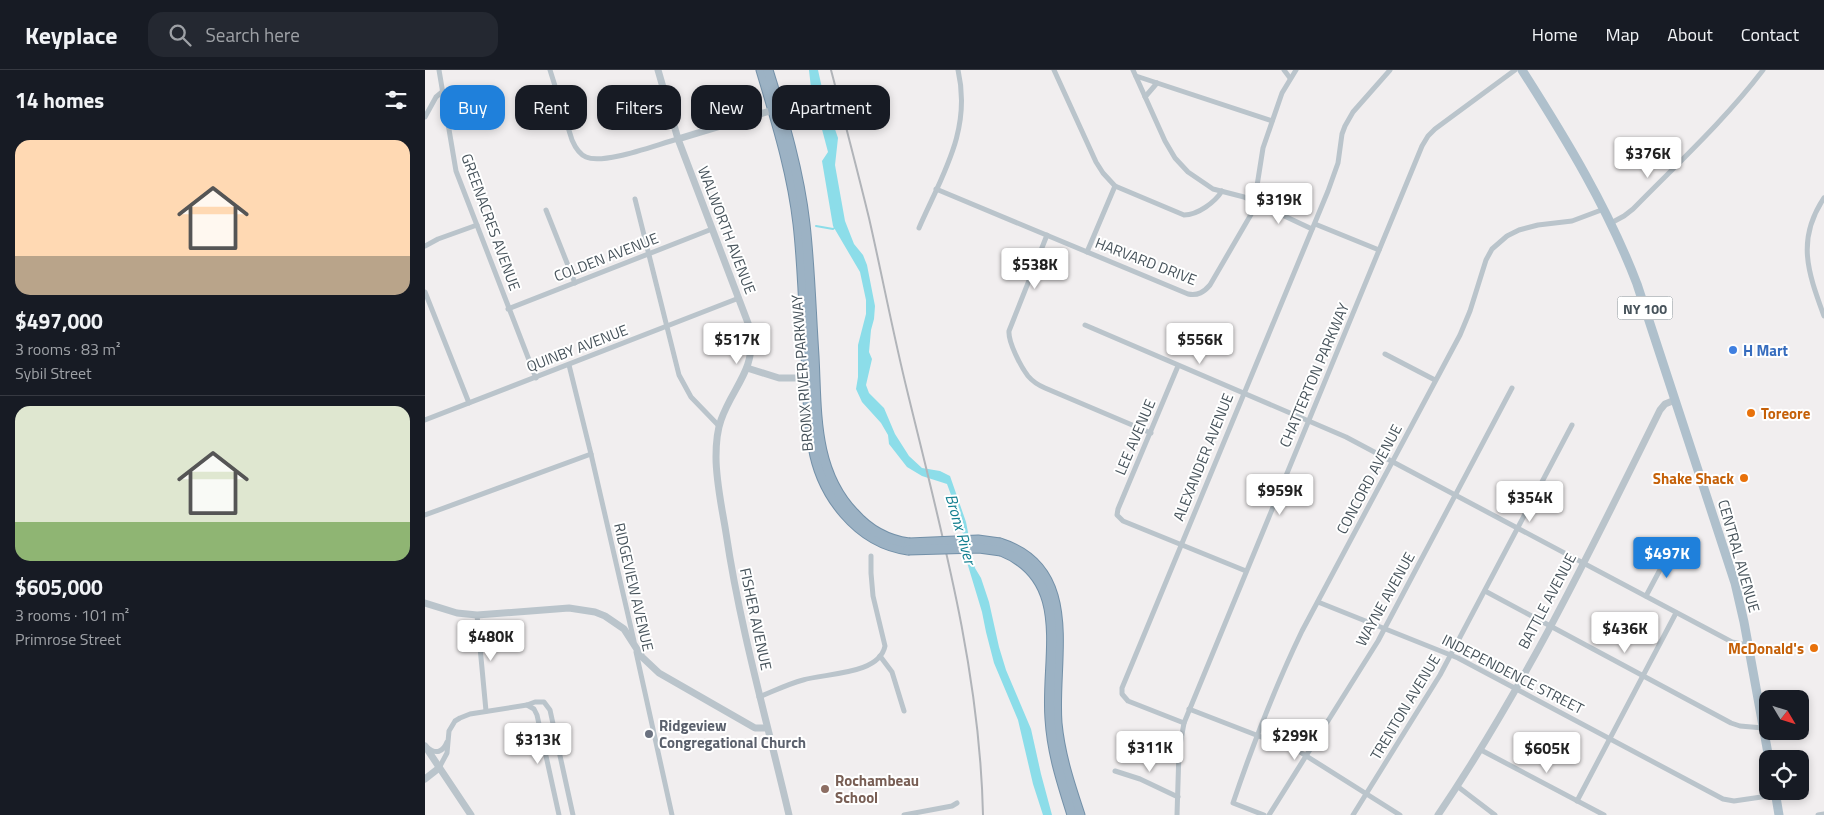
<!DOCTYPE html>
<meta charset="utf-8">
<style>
body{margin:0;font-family:"Titillium Web",sans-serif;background:#242831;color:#f1f3f6;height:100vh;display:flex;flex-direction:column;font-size:19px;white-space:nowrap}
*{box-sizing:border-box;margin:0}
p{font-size:16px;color:#9ea1a6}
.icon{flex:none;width:28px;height:28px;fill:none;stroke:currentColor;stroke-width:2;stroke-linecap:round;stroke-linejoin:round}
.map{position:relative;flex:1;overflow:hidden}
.panel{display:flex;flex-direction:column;background:#171b24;width:425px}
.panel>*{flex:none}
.banner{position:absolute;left:15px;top:15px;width:475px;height:45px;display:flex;gap:10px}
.needle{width:32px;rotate:128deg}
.fabs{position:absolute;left:1334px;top:620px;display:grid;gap:10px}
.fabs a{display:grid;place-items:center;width:50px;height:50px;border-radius:10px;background:#171b24;box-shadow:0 2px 8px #0003;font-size:25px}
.price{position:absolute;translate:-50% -42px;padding:0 11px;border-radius:5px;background:#fff;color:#222;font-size:16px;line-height:32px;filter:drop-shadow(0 1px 2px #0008)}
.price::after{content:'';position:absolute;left:50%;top:30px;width:15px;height:11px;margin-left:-8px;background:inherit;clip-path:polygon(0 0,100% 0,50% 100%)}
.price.selected{background:#1f80db;color:#fff}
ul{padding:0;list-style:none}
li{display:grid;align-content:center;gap:10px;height:265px;padding:0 15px}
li+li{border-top:1px solid #363941}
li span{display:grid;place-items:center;height:155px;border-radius:15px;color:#555}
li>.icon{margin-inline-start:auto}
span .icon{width:90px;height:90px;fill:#fffc;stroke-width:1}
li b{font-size:21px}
h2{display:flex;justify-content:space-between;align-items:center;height:60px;padding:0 15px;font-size:21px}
.chip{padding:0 18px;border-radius:15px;background:#171b24;box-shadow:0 2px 8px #0003;font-size:18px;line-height:45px}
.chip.selected{background:#1f80db;color:#fff}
header{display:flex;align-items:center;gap:30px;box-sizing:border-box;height:70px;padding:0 25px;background:#171b24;border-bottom:1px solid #363941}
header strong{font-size:24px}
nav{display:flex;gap:28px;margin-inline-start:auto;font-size:18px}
.search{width:350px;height:45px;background:#242831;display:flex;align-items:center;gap:12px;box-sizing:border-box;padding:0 18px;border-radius:15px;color:#9ea1a6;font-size:19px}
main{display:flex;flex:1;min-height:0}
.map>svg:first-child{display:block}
</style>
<header>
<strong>Keyplace</strong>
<div class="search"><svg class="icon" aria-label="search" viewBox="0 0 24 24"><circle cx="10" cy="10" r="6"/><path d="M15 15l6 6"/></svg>Search here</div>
<nav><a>Home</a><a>Map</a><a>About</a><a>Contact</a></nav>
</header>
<main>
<section class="panel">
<h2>14 homes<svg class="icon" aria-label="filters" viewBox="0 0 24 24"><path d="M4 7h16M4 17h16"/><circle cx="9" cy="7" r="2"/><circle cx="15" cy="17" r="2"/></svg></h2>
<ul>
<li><span style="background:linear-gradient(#ffd9b3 75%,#b9a48a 0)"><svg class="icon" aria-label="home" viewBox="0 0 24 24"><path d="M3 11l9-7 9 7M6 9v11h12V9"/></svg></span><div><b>$497,000</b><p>3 rooms · 83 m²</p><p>Sybil Street</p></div></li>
<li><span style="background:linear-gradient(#dfe7d0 75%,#8fb573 0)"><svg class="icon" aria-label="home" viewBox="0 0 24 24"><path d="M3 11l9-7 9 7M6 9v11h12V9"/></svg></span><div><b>$605,000</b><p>3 rooms · 101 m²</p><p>Primrose Street</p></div></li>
</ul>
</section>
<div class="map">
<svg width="1399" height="745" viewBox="0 0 1399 745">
<rect width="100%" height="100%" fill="#f1eeef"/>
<!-- water -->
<path fill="#8cdde9" d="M384,0h9l6,27 14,41 -3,27 10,56 9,23 9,11 4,10 8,41 -1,13 -3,11 -2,22 3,7 -6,26 3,8 15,15 11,26 14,22 13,12 18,3 10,5 16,46 9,46 6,10 8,24 10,45 7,23 25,59 10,45 11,41h-9l-10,-31 -15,-64 -24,-57 -8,-31 -4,-20 -16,-53 -3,-25 -2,-7 -4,-5 -4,-11 1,-8 -7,-19 -25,-8 -15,-9 -18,-23 -1,-9 -7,-12 -19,-21 -6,-13 2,-12v-32l8,-31v-14l-6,-28 -27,-46 -11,-65 6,-9 -17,-64z"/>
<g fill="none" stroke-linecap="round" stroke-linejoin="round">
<!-- stream -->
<path stroke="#8cdde9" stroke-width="2" d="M391,156l17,3 3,-2"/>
<!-- trunk casing -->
<g stroke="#7390a8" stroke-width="11">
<g id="trunk">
<path d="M336,0c15,51 31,101 37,154 5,44 6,88 8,132 2,30 1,61 7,90 8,49 44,97 95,104"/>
<path d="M343,0c16,51 31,101 37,154 5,44 6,88 9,132 3,56 -1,114 40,157 15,17 32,27 55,30"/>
<path d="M575,473c82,26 52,116 57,180 3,32 13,62 23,92"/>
<path d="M576,481c73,29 44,108 49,168 2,34 12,64 22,96"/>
</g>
</g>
<!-- minor -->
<g stroke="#bac4cb" stroke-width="5">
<path d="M14,0l17,101 80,207"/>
<path d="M125,0l22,70c3,7 7,14 14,17 18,8 72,-13 92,-18"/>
<path d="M629,0l42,92 7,11 12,13 69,29c14,0 31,-13 38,-24"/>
<path d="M708,0l32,71 10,17 13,14 25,17 31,8 68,32"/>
<path d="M859,0l6,8"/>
<path d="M711,6l136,45"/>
<path d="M720,27l12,-14"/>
<path d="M0,47l11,-20 6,-5"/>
<path d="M511,119l252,105c10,2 16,-2 22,-9l43,-74 10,-63 19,-55 14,-23"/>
<path d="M1399,128c-28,42 -16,74 0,118"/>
<path d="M210,129l44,176 12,22 28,29"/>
<path d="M121,140l29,73"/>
<path d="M1186,153l13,-7 9,-7c44,-45 92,-89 130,-139"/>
<path d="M890,154l64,26"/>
<path d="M494,158c23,-53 53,-98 39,-158"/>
<path d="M622,165l-38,96c-1,11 12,36 19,45 5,6 10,9 17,12l106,45"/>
<path d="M0,176l13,-7 39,-14"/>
<path d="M662,182l28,-66"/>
<path d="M0,222l44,111"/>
<path d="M83,239l204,-80"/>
<path d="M660,255l261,112 386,205 10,2 6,-1"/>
<path d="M960,284l50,26"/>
<path d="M144,295l22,89 43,187"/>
<path d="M753,296l-60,143 -1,6 6,6 123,50"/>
<path d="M0,350l314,-122"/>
<path d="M0,445l166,-61"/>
<path d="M1060,521l246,132 9,3 23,2"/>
<path d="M1221,526l24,-45"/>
<path d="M893,532l140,56 265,141 11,2 41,-6"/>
<path d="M52,545l9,96"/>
<path d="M211,582l36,163"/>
<path d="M455,586l12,16 12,39"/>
<path d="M334,627c15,-6 29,-13 44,-17 23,-7 76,-5 82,-34l-12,-50 -2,-23v-17"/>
<path d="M102,635l7,4 3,6 22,100"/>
<path d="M764,639l111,43 100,63"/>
<path d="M759,653l-56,-22 -6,-7v-6l206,-497 10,-28 4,-29 3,-8 8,-14 37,-42"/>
<path d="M2,677c9,8 16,5 20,-5"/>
<path d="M1056,680l123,65"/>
<path d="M14,698l8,-15 2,-22 6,-10 5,-3 10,-4 57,-9 8,-3h9l6,8 23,105"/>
<path d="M690,701l25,8 38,18"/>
<path d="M1032,716l38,29"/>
<path d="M1152,731l99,-188"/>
<path d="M479,745l48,-9 5,-3"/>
<path d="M752,745l2,-64 5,-28 238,-577 6,-10 7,-7 80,-59"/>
<path d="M839,745l-31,-12c20,-59 42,-116 69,-172l158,-296 10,-24 16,-51 6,-11 15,-13 12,-6 19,-5 34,-4 32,-12"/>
<path d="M844,745l109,-174 134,-253"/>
<path d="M928,745l87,-140 132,-250"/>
<path d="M1393,745l6,-1"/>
</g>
<!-- tertiary -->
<g stroke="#bac4cb" stroke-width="7">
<path d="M233,0l20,69 73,192c4,41 -18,55 -30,89 -4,11 -5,25 -5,37 0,25 6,51 10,76 14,95 41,188 63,282"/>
<path d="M253,69l95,-29"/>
<path d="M322,298l32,10h29"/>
<path d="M0,533l32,10 20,2 92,-7 26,4 10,4 19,13 18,28 17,16 96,55h12"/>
<path d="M0,676l46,69"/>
<path d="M0,709l14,-11"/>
<path d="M1013,745c86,-127 154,-267 222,-405l5,-6 10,-4"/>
</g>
<!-- primary -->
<g stroke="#afc0cc" stroke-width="9">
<path d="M1097,0c44,69 86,138 115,214l98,299 9,39 25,137"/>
<path d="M1350,721l4,24"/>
</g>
<!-- trunk -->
<use href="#trunk" stroke="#9cb2c4" stroke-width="9"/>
<!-- rail -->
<path stroke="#b1b4b9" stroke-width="2" d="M406,0c13,49 26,99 38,148 13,57 24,115 38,172 34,140 73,280 76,425"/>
<!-- trunk-bridge casing -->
<g stroke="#7390a8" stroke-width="11" stroke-linecap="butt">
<g id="trunk-bridge">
<path d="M484,473l69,-3 22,3"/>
<path d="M483,480l71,-2 22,3"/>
</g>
</g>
<!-- trunk-bridge -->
<use href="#trunk-bridge" stroke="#9cb2c4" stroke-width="9"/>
</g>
<!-- markers -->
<circle fill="#3f7fe0" stroke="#fff" stroke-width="2" cx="1308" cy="280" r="5"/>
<g fill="#e8710a" stroke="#fff" stroke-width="2">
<circle cx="1326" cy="343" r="5"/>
<circle cx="1319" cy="408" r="5"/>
<circle cx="1389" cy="578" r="5"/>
</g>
<circle fill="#6b7280" stroke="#fff" stroke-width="2" cx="224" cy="664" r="5"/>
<circle fill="#8d6e63" stroke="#fff" stroke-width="2" cx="400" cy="719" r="5"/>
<g text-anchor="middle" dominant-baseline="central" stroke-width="4" stroke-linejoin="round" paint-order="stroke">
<!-- shield labels -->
<rect fill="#fff" stroke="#7e878c" stroke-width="1" x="1192.5" y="226.5" width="55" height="23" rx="4"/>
<g font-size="14" font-weight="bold" fill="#47535b">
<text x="1220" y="238">NY 100</text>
</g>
<!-- street labels -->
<g font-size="15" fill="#47535b" stroke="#fff">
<text transform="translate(66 152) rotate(70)">GREENACRES AVENUE</text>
<text transform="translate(302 160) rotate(69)">WALWORTH AVENUE</text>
<text transform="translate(181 187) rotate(-21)">COLDEN AVENUE</text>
<text transform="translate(721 191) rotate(21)">HARVARD DRIVE</text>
<text transform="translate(152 278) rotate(-21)">QUINBY AVENUE</text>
<text transform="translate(377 303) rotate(-94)">BRONX RIVER PARKWAY</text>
<text transform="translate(889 305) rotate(-67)">CHATTERTON PARKWAY</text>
<text transform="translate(710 367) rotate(-67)">LEE AVENUE</text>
<text transform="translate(778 387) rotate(-68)">ALEXANDER AVENUE</text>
<text transform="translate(944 409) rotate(-62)">CONCORD AVENUE</text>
<text transform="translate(1314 486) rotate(74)">CENTRAL AVENUE</text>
<text transform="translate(209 517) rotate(77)">RIDGEVIEW AVENUE</text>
<text transform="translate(960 529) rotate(-61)">WAYNE AVENUE</text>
<text transform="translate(1122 531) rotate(-62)">BATTLE AVENUE</text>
<text transform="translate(331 549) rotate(78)">FISHER AVENUE</text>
<text transform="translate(1088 604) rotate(27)">INDEPENDENCE STREET</text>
<text transform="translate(980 637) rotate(-59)">TRENTON AVENUE</text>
</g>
<!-- shop labels -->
<g font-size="15" font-weight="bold" fill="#366cbe" stroke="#fff" text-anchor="start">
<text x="1318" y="280">H Mart</text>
</g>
<!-- food labels -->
<g font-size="15" font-weight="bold" fill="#c56008" stroke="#fff" text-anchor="end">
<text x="1336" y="343" text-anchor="start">Toreore</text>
<text x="1309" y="408">Shake Shack</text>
<text x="1379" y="578">McDonald's</text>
</g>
<!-- worship labels -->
<g font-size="15" font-weight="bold" fill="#5b616d" stroke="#fff" text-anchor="start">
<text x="234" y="655">Ridgeview<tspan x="234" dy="17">Congregational Church</tspan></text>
</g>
<!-- education labels -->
<g font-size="15" font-weight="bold" fill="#785e54" stroke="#fff" text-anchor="start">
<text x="410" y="710">Rochambeau<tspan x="410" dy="17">School</tspan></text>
</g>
<!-- water labels -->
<g font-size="16" font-style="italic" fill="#117e8f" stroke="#fff">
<text transform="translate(536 459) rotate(74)">Bronx River</text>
</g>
</g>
</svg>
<div class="fabs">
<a><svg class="needle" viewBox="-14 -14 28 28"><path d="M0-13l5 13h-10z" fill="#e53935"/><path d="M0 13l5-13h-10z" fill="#9ea1a6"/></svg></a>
<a><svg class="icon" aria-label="locate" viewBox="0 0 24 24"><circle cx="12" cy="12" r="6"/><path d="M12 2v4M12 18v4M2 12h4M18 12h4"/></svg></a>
</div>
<b class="price" style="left:1223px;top:109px">$376K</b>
<b class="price" style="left:854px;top:155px">$319K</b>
<b class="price" style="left:610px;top:220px">$538K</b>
<b class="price" style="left:312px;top:295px">$517K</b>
<b class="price" style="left:775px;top:295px">$556K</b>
<b class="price" style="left:855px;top:446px">$959K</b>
<b class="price" style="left:1105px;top:453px">$354K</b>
<b class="price selected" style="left:1242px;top:509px">$497K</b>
<b class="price" style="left:1200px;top:584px">$436K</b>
<b class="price" style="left:66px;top:592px">$480K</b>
<b class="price" style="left:870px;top:691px">$299K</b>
<b class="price" style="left:113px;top:695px">$313K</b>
<b class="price" style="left:725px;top:703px">$311K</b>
<b class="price" style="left:1122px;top:704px">$605K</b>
<div class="banner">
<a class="chip selected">Buy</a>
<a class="chip">Rent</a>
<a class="chip">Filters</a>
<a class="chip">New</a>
<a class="chip">Apartment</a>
</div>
</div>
</main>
